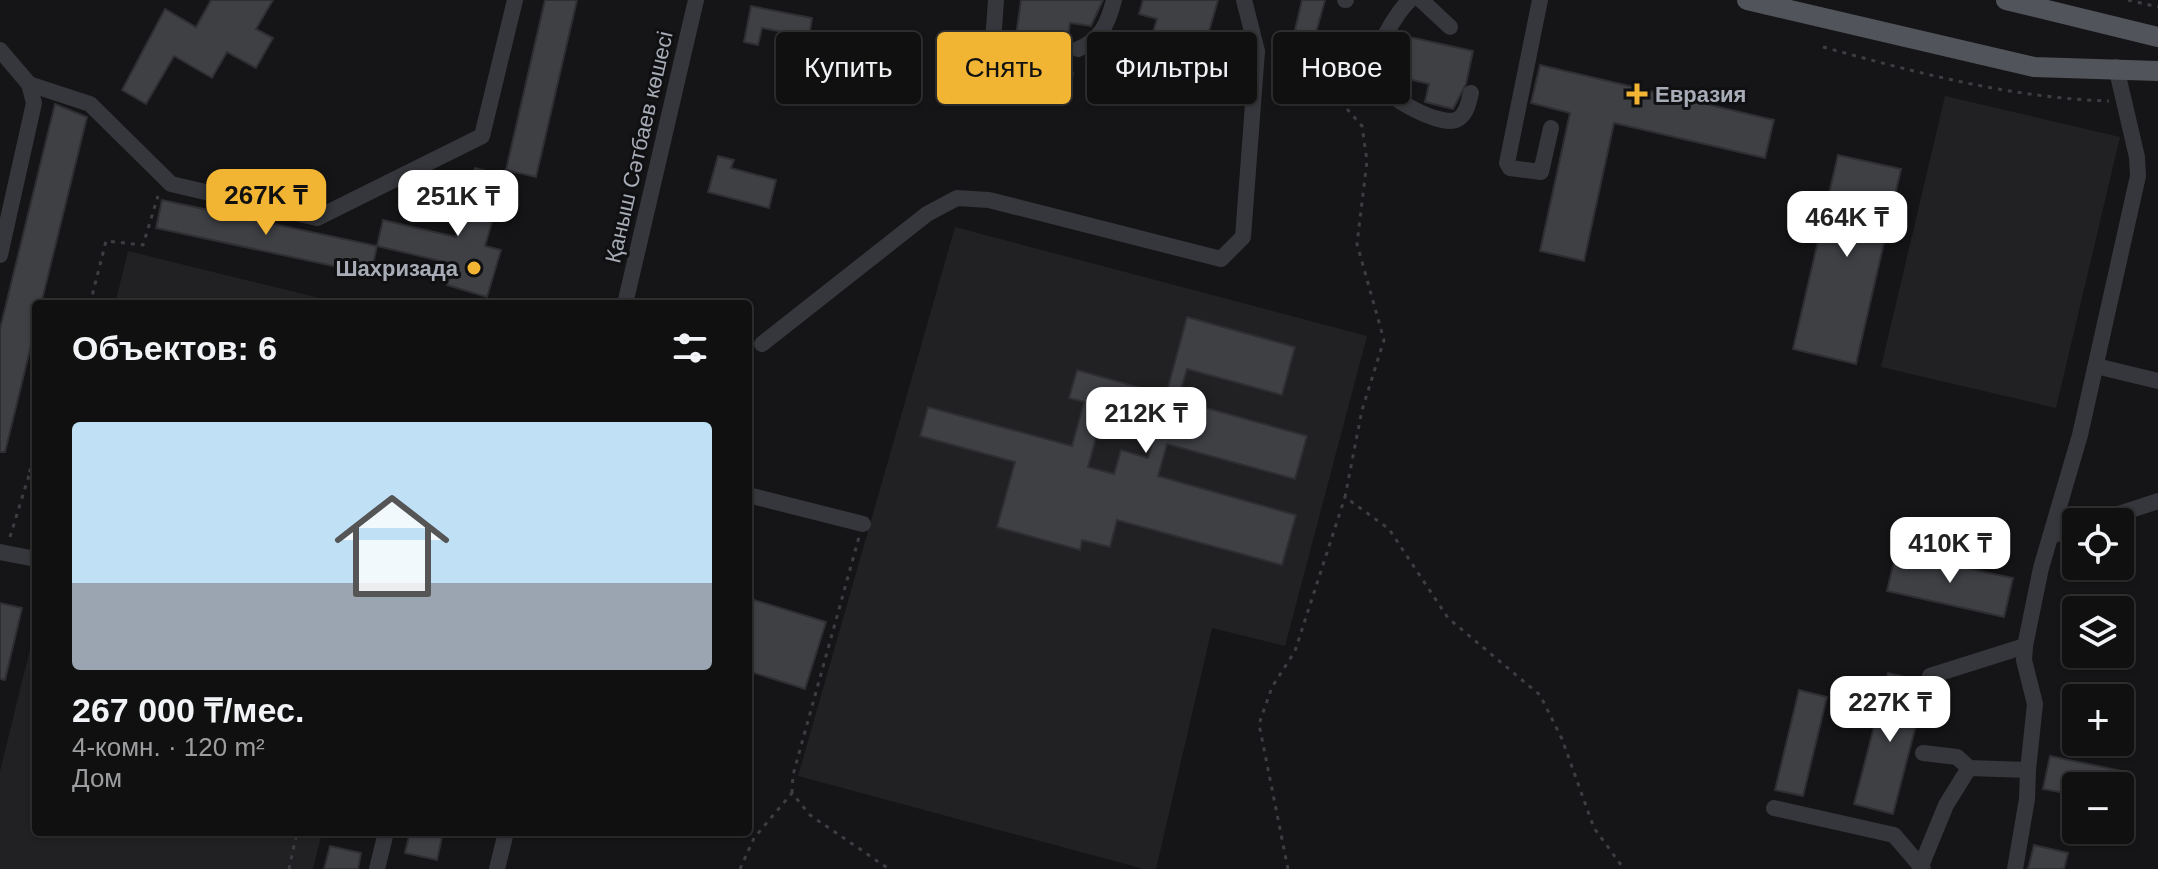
<!DOCTYPE html>
<html lang="ru">
<meta charset="utf-8">
<style>
body{margin:0;font-family:Helvetica,sans-serif;background:#1e1e1f;color:#f1f3f6;height:100vh;display:flex;flex-direction:column;font-size:30px;white-space:nowrap}
*{box-sizing:border-box;margin:0}
p{font-size:26px;color:#9c9d9f}
.icon{flex:none;width:44px;height:44px;fill:none;stroke:currentColor;stroke-width:2;stroke-linecap:round;stroke-linejoin:round}
.map{position:relative;flex:1;overflow:hidden}
.side{position:absolute;left:32px;top:300px;width:720px;height:536px;display:flex;flex-direction:column;background:#101011;border-radius:8px;box-shadow:0 2px 6px #0004,0 0 0 2px #303031}
.side>*{flex:none}
.hud{position:absolute;left:776px;top:32px;width:760px;height:72px;display:flex;gap:16px}
.controls{position:absolute;left:2062px;top:508px;display:grid;gap:16px}
.controls a{display:grid;place-items:center;width:72px;height:72px;border-radius:8px;background:#101011;box-shadow:0 2px 6px #0004,0 0 0 2px #303031;font-size:40px}
.price{position:absolute;translate:-50% -68px;padding:0 18px;border-radius:16px;background:#fff;color:#222;font-size:26px;line-height:52px;filter:drop-shadow(0 2px 4px #0008)}
.price::after{content:'';position:absolute;left:50%;top:48px;width:24px;height:18px;margin-left:-12px;background:inherit;clip-path:polygon(0 0,100% 0,50% 100%)}
.price.current{background:#f2b533;color:#111}
ul{padding:0;list-style:none}
li{display:grid;align-content:center;gap:16px;height:424px;padding:0 40px}
li span{display:grid;place-items:center;height:248px;border-radius:8px;color:#555}
li>.icon{margin-inline-start:auto}
span .icon{width:144px;height:144px;fill:#fffc;stroke-width:1}
li b{font-size:34px}
h2{display:flex;justify-content:space-between;align-items:center;height:96px;padding:0 40px;font-size:34px}
.pill{padding:0 28px;border-radius:8px;background:#101011;box-shadow:0 2px 6px #0004,0 0 0 2px #303031;font-size:28px;line-height:72px}
.pill.current{background:#f2b533;color:#111}
.map>svg:first-child{display:block}
</style>
<div class="map">
<svg width="2158" height="869" viewBox="0 0 2158 869">
<rect width="100%" height="100%" fill="#151517"/>
<!-- built -->
<g fill="#212124">
<path d="M1945,96l175,41 -64,271 -175,-41z"/>
<path d="M955,227l412,109 -82,310 -73,-18 -56,241h-12l-346,-93z"/>
<path d="M128,251l216,53h-229z"/>
<path d="M36,625v207h286l-9,37h-313v-98z"/>
</g>
<!-- building -->
<g fill="#3f4044" stroke="#2f2f33" stroke-width="2" fill-rule="evenodd">
<path d="M211,0h62l-17,29 17,9 -17,30 -29,-16 -15,26 -38,-22 -28,48 -24,-14 43,-81 31,18z"/>
<path d="M545,0h32l-41,177 -30,-7z"/>
<path d="M1021,0h82l-12,26 -21,-3 -3,20 -51,-7z"/>
<path d="M1143,0h75l-29,100 -66,-19 13,-43 14,5 7,-24 -18,-5z"/>
<path d="M1302,0h23l-10,36 -20,-6z"/>
<path d="M751,6l61,12 -3,19 -47,-9 -4,17 -14,-3z"/>
<path d="M1405,36l68,15 -7,33 -13,25 -28,-7 4,-18 -33,-8z"/>
<path d="M1540,65l234,55 -9,38 -151,-35 -30,138 -44,-10 30,-138 -39,-10z"/>
<path d="M1049,68l24,5 -3,12 -24,-5z"/>
<path d="M55,104l32,13 -46,187h-5v21l-31,127h-5v-123z"/>
<path d="M1838,155l63,14 -45,195 -63,-15z"/>
<path d="M718,156l16,4 -3,8 45,12 -7,28 -61,-16z"/>
<path d="M475,168l30,8 -20,70 16,4 -14,47 -40,-12 6,-21 -76,-18 6,-26 73,17z"/>
<path d="M162,200l215,46 -6,28 -215,-46z"/>
<path d="M1187,317l108,30 -13,48 -95,-26 -9,31 129,36 -12,43 -128,-35 -9,32 138,39 -14,50 -165,-45 -7,27 -28,-7 -2,10 -83,-23 18,-65 -95,-26 8,-29 144,39 12,-44 -15,-4 8,-28 89,25zM1104,408l54,15 -10,35 -27,-8 -7,24 -26,-7z"/>
<path d="M1896,553l117,25 -9,39 -117,-26z"/>
<path d="M748,598l78,24 -21,67 -57,-18z"/>
<path d="M0,603l22,5 -17,72 -5,-1z"/>
<path d="M1888,673l33,8 5,5 -33,128 -39,-10z"/>
<path d="M1799,690l28,7 -24,99 -28,-6z"/>
<path d="M2050,756l81,17 -3,13h-52v9l-33,-6z"/>
<path d="M410,832h33l-6,28 -32,-7z"/>
<path d="M2034,845l34,8 -4,16h-36z"/>
<path d="M330,846l31,7 -3,16h-34z"/>
</g>
<g fill="none" stroke-linecap="round" stroke-linejoin="round">
<!-- path -->
<g stroke="#3c3e43" stroke-width="3" stroke-dasharray="4 6" stroke-linecap="butt">
<path d="M2128,0l30,7"/>
<path d="M1823,47c95,26 188,51 286,54"/>
<path d="M1272,60l68,41 22,25 5,35 -10,83 27,96 -22,70 -17,87 44,32 59,89 92,77 22,44 32,89 30,41"/>
<path d="M90,304l16,-63 37,4 15,-49"/>
<path d="M36,439l-7,36 7,15"/>
<path d="M10,537l19,-62"/>
<path d="M792,793l1,-18 66,-238"/>
<path d="M289,869l8,-37"/>
<path d="M740,869l14,-31 38,-45 18,22 79,54"/>
<path d="M1288,869l-29,-145 13,-37 23,-36 50,-154"/>
</g>
<!-- minor -->
<g stroke="#36373c" stroke-width="16">
<path d="M1345,0h1"/>
<path d="M1410,0c-14,13 -37,52 -37,72 1,20 65,55 83,48 11,-5 12,-17 15,-27"/>
<path d="M1421,0l29,27"/>
<path d="M1540,0l-33,163 3,5 31,4 10,-44"/>
<path d="M993,43l3,-43"/>
<path d="M1078,49c23,-9 30,-26 36,-49"/>
<path d="M0,50l29,34 5,19 -34,152"/>
<path d="M29,84l61,20 81,80 146,34 165,-82 33,-136"/>
<path d="M625,304l71,-304"/>
<path d="M762,344l165,-130 30,-16 32,2 232,59 22,-22 14,-186 -13,-51"/>
<path d="M2096,366l62,15"/>
<path d="M748,495l115,29"/>
<path d="M2094,522l64,-21"/>
<path d="M2051,536l25,-8"/>
<path d="M0,552l36,7"/>
<path d="M1930,676l95,-30"/>
<path d="M1923,753l34,4 12,11"/>
<path d="M1774,808l120,27 29,34"/>
<path d="M1921,866l25,-61 23,-37 59,2 7,-66 -11,-44 1,-14 16,-78 39,-133 58,-259 -1,-19 -21,-90"/>
<path d="M377,869l9,-37"/>
<path d="M497,869l9,-37"/>
<path d="M2015,869l12,-70 1,-29"/>
</g>
<!-- major -->
<g stroke="#52545b" stroke-width="20">
<path d="M1747,0l287,67 124,4"/>
<path d="M2006,0l152,37"/>
</g>
</g>
<!-- markers -->
<g fill="#f2b533" stroke="#101012" stroke-width="3">
<path d="M1633 82h8v8h8v8h-8v8h-8v-8h-8v-8h8z"/>
<circle cx="474" cy="268" r="8"/>
</g>
<g text-anchor="middle" dominant-baseline="central" stroke-width="6" stroke-linejoin="round" paint-order="stroke">
<!-- poi labels -->
<g font-size="22" font-weight="bold" fill="#a7acb7" stroke="#101012" text-anchor="start">
<text x="1655" y="94">Евразия</text>
<text x="458" y="268" text-anchor="end">Шахризада</text>
</g>
<!-- street labels -->
<g font-size="22" fill="#a7acb7" stroke="#101012">
<text transform="translate(639 147) rotate(-77)">Қаныш Сәтбаев көшесі</text>
</g>
</g>
</svg>
<div class="controls">
<a><svg class="icon" aria-label="locate" viewBox="0 0 24 24"><circle cx="12" cy="12" r="6"/><path d="M12 2v4M12 18v4M2 12h4M18 12h4"/></svg></a>
<a><svg class="icon" aria-label="layers" viewBox="0 0 24 24"><path d="M12 4l9 5-9 5-9-5zM3 14l9 5 9-5"/></svg></a>
<a>+</a>
<a>−</a>
</div>
<b class="price current" style="left:266px;top:237px">267K ₸</b>
<b class="price" style="left:458px;top:238px">251K ₸</b>
<b class="price" style="left:1847px;top:259px">464K ₸</b>
<b class="price" style="left:1146px;top:455px">212K ₸</b>
<b class="price" style="left:1950px;top:585px">410K ₸</b>
<b class="price" style="left:1890px;top:744px">227K ₸</b>
<div class="hud">
<a class="pill">Купить</a>
<a class="pill current">Снять</a>
<a class="pill">Фильтры</a>
<a class="pill">Новое</a>
</div>
<section class="side">
<h2>Объектов: 6<svg class="icon" aria-label="filters" viewBox="0 0 24 24"><path d="M4 7h16M4 17h16"/><circle cx="9" cy="7" r="2"/><circle cx="15" cy="17" r="2"/></svg></h2>
<ul>
<li><span style="background:linear-gradient(#bfe0f5 65%,#9aa5b1 0)"><svg class="icon" aria-label="home" viewBox="0 0 24 24"><path d="M3 11l9-7 9 7M6 9v11h12V9"/></svg></span><div><b>267 000 ₸/мес.</b><p>4-комн. · 120 m²</p><p>Дом</p></div></li>
</ul>
</section>
</div>
